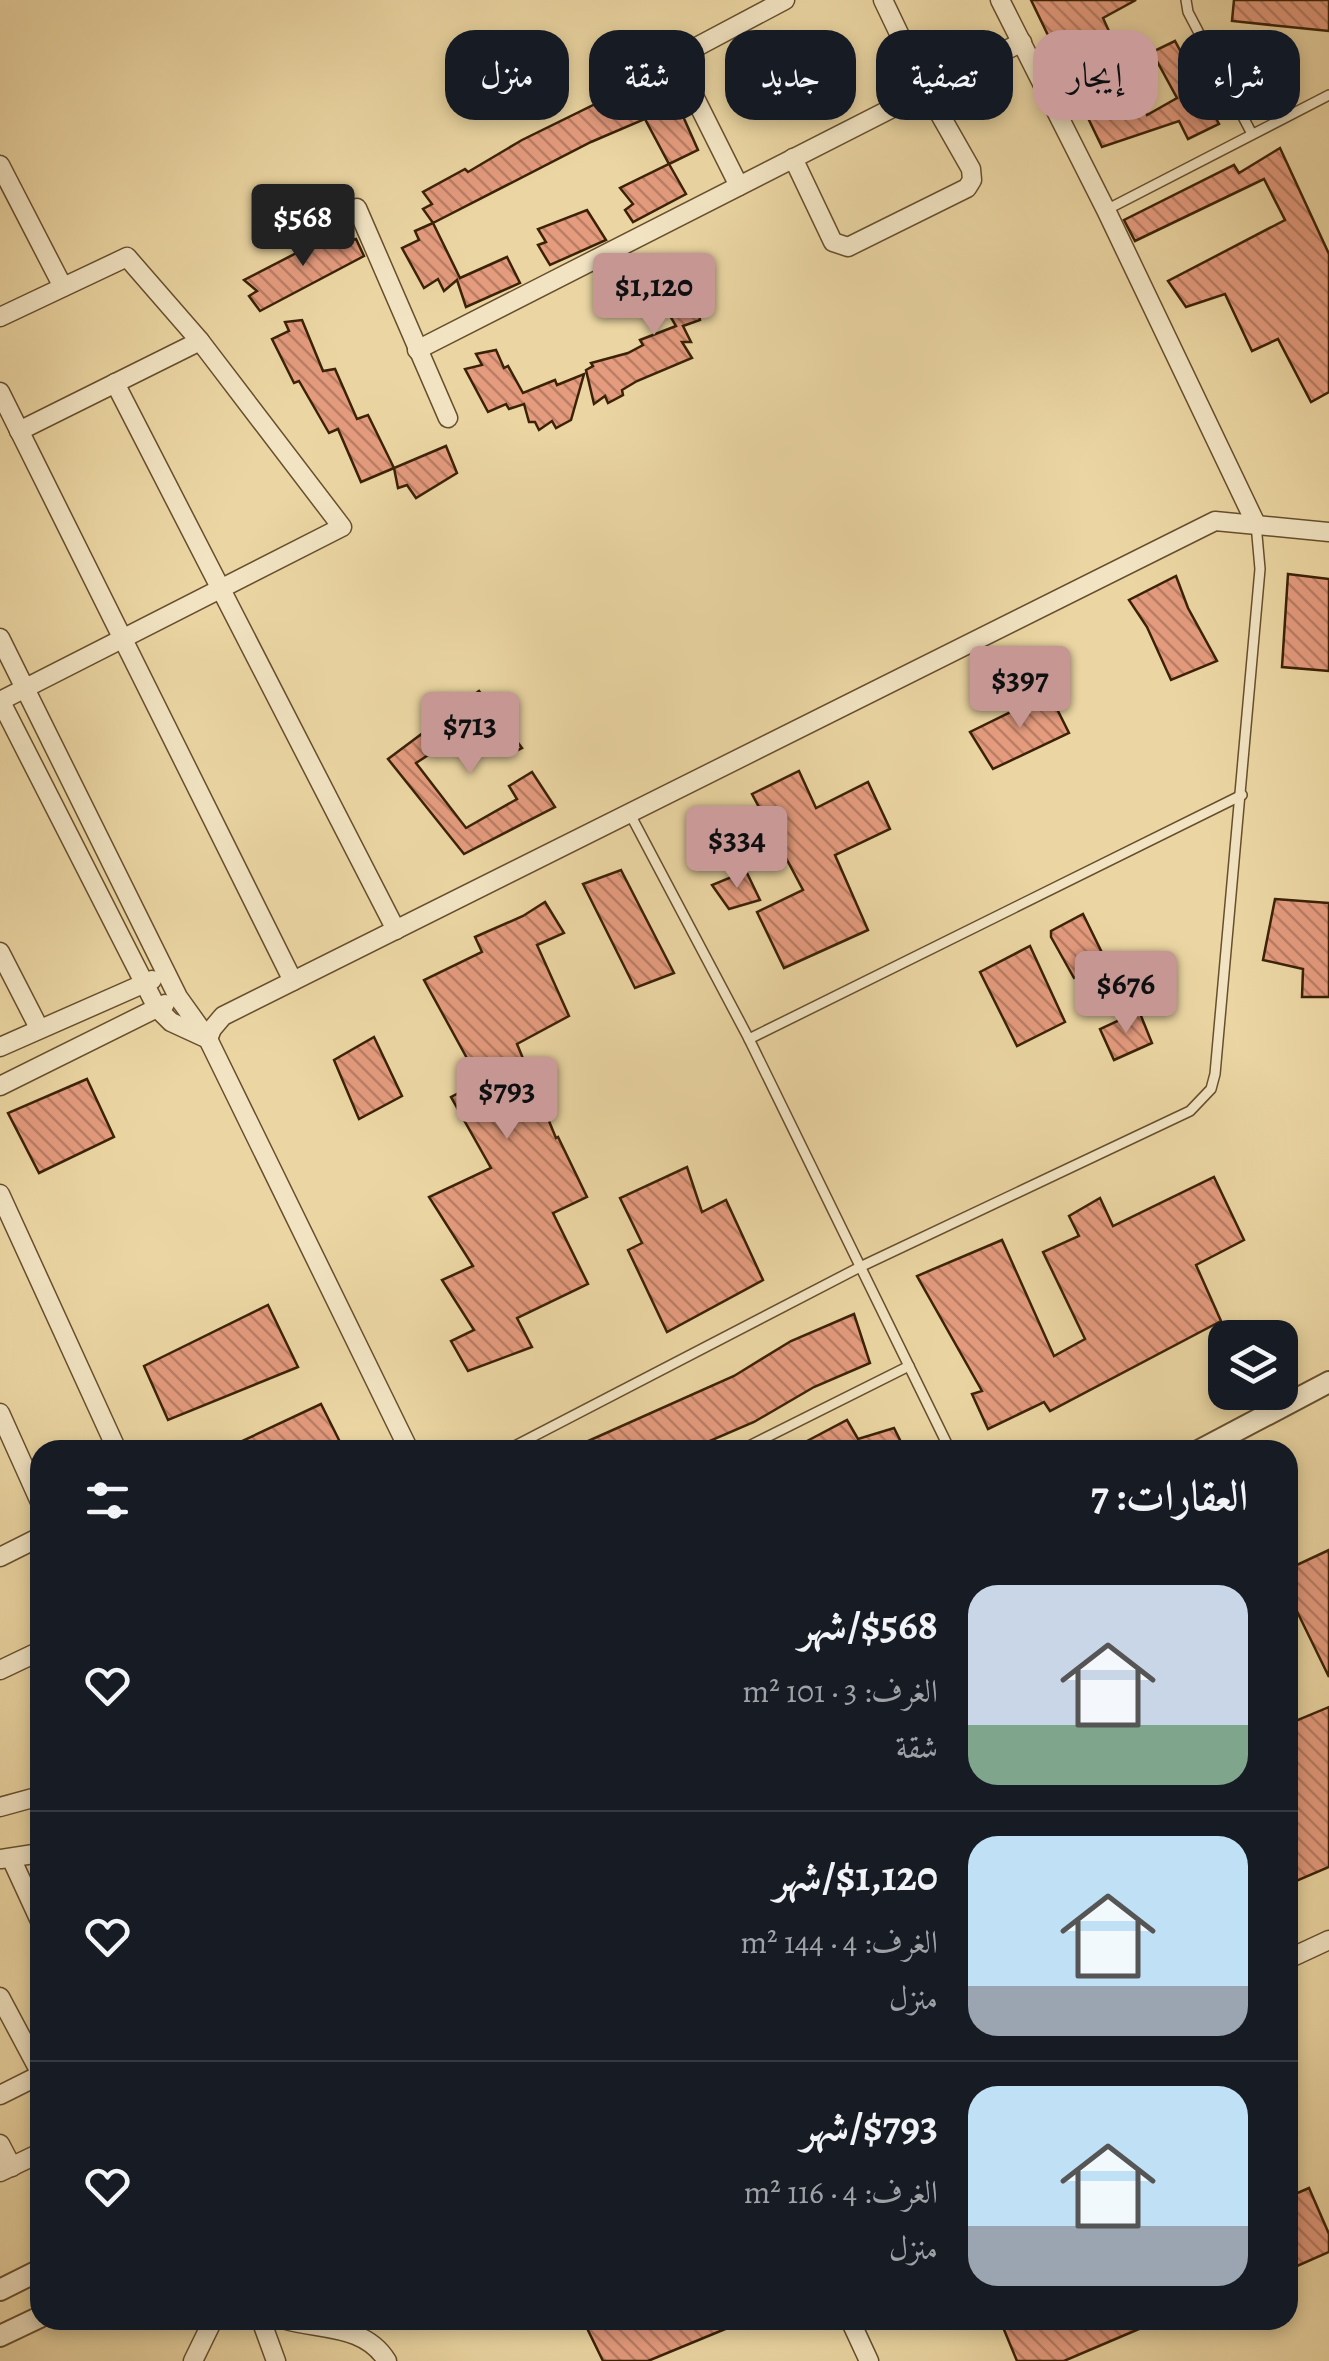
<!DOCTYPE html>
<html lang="ar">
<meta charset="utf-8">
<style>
body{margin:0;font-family:Alegreya,Amiri,serif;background:#20242c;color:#f1f3f6;direction:rtl;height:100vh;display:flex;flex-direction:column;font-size:38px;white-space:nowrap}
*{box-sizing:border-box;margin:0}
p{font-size:32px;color:#9ea1a6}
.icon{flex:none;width:55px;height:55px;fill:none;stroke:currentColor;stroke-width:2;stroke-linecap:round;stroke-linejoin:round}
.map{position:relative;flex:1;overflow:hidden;direction:ltr}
.details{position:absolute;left:30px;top:1440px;width:1268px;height:890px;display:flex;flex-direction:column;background:#171b24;border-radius:30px;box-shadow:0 5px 15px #0003;direction:rtl}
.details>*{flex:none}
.hud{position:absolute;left:30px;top:30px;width:1270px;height:90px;direction:rtl;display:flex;gap:20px}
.controls{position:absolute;left:1208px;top:1320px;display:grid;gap:20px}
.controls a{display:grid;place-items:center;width:90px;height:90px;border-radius:20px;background:#171b24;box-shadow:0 5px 15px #0003;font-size:50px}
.price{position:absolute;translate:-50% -85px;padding:0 22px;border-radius:10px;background:#c59692;color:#111;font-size:32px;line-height:65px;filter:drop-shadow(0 2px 5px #0008)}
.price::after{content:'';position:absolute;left:50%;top:60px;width:30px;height:22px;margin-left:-15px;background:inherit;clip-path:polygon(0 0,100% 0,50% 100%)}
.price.active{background:#222;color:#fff}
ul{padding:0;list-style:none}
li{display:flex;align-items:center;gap:30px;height:250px;padding:0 50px}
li+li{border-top:2px solid #363941}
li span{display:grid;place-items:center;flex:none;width:280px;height:200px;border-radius:30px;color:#555}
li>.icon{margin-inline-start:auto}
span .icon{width:120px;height:120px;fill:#fffc;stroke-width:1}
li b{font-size:42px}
h2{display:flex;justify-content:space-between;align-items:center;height:120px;padding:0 50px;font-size:42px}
.tag{padding:0 35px;border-radius:30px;background:#171b24;box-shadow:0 5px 15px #0003;font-size:35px;line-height:90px}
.tag.active{background:#c59692;color:#111}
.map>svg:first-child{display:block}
</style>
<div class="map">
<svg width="1329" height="2361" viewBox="0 0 1329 2361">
<defs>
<pattern id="building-back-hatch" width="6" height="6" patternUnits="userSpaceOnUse" patternTransform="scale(2.5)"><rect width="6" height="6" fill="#e49b7e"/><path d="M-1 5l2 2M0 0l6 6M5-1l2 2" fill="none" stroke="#ba7e65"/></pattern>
</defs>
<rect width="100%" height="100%" fill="#ebd6a3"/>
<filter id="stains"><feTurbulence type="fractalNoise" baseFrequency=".002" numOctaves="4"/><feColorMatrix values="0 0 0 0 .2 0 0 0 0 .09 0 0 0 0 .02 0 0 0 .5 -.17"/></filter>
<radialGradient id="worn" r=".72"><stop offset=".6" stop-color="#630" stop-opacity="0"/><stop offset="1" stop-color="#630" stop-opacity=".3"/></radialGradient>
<!-- building -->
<g fill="url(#building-back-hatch)" stroke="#3b2207" stroke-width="2.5">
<path d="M1031,0h105l-33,18 44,97 30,-17 -25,-46 23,-11 44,83 -31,15 -9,-18 -77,26z"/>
<path d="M1234,0h95v31l-97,-10z"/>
<path d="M628,88l17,31 -54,23 -158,81 -10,-14 9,-5 -9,-12 42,-23 3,3 54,-32z"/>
<path d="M678,105l20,45 -29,14 -24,-45z"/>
<path d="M1280,148l49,106v138l-18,10 -33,-63 -26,12 -27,-57 -39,13 -18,-26 117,-61 -21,-41 -129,62 -11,-21 110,-55 5,8z"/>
<path d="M669,164l17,30 -53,28 -8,-12 8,-6 -13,-16z"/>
<path d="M587,210l19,30 -56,25 -12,-20 8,-3 -8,-13z"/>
<path d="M433,223l27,55 47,-21 13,26 -54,24 -9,-27 -13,11 -6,-12 -14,9 -22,-40 17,-8 -4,-9z"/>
<path d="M343,229l3,13 10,-3 8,17 -104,55 -11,-15 8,-5 -13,-11z"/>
<path d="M672,263l4,6 13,-4 22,39 -13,5 2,11 -17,6 8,16h-9l10,16 -55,23 -15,9 1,5 -15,8 -3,-7 -11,8 -8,-34 7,-4 -2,-3 37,-10 15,-8 -3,-5 36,-14 -18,-31 6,-3 -10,-20z"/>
<path d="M302,320l21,51 12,-2 22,50 11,-4 26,53 -33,14 -23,-53 -9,4 -30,-52 -5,2 -22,-44 17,-8 -4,-9z"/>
<path d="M496,350l8,18 4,-2 15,27 32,-13 2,5 27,-11 -13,46 -15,8 -4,-7 -13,9 -4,-8h-6l-5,-18 -15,5 -3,-5 -18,8 -23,-43 17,-4 -6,-11z"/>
<path d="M446,446l11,27 -41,25 -9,-13 -9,3 -4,-20z"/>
<path d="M1288,574l41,5v92l-47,-4z"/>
<path d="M1176,576l12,32 29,53 -46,19 -24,-53 -18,-27z"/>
<path d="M479,691l43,57 -14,7 -29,-33 -63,41 50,65 51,-29 -8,-13 23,-14 23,35 -91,47 -76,-95z"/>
<path d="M1049,693l20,40 -76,36 -23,-37z"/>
<path d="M799,771l17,37 52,-26 22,47 -55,26 33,75 -84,38 -27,-56 46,-22 -51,-96z"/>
<path d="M621,870l53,103 -39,15 -52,-104z"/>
<path d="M746,871l14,29 -31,9 -17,-24z"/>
<path d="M1275,899l54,4v94h-27l1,-28 -40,-9z"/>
<path d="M545,902l19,31 -27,12 32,71 -52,28 39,94 2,-1 29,60 -34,16 35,71 -71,34 15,29 -64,24 -17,-30 23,-11 -32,-50 31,-14 -44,-69 62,-29 -40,-71 29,-15 -56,-102 58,-28 -7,-15 48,-21z"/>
<path d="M1083,914l24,49 -33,15 -23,-41v-6z"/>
<path d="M1030,946l35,76 -48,24 -37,-74z"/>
<path d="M1139,1011l13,32 -38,17 -14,-31z"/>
<path d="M374,1037l28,59 -43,23 -25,-59z"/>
<path d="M87,1079l27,58 -75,36 -31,-60z"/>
<path d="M687,1167l15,45 24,-12 37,80 -96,52 -39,-82 14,-7 -22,-45z"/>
<path d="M1214,1177l30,63 -48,25 25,56 -171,90 -6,-9 -56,27 -16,-35 10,-3 -65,-115 85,-36 52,116 31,-17 -42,-87 36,-16 -10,-20 31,-18 13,28z"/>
<path d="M268,1305l30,62 -130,53 -24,-54z"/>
<path d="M854,1314l16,49 -56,24 -60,35 -65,28h-121l166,-74 57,-35z"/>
<path d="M321,1404l23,46h-121z"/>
<path d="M847,1420l11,19 36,-11 11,22h-115z"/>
<path d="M1329,1550v127l-41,-84v-24z"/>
<path d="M1329,1707v160l-35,15 -6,-12v-146z"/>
<path d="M1309,2188l20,46v18l-41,18v-73z"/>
<path d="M583,2320h164l-99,41h-45z"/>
<path d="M1000,2320h160l-96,41h-47z"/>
</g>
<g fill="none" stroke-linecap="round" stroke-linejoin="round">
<!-- service casing -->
<g stroke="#674f2e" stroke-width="12">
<g id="service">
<path d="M1186,0l2,12 64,122"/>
<path d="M1106,210l223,-115"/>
<path d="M630,814l119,225 201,411"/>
<path d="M749,1039l493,-244"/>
<path d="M507,1450l353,-183 330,-156 21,-22 4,-15 45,-505 -4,-45"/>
<path d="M741,1450l168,-84"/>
</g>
</g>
<!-- minor casing -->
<g stroke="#674f2e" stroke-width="21">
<g id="minor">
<path d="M1000,0l106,210 150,314"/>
<path d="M793,158l40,84 15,5 119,-59 5,-8 -1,-11 -45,-79 -43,-90"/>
<path d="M0,165l63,122"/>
<path d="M739,186l-59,-118v-8l7,-8 98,-52"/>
<path d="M357,208l91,210"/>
<path d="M0,317l127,-60 73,84 142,186 -342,174"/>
<path d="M417,350l605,-308"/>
<path d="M115,383l281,547"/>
<path d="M0,392l293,589"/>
<path d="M19,431l181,-90"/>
<path d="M0,638l178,359 30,42 201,411"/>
<path d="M0,700l157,308 14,14 37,17"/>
<path d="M0,952l39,76"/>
<path d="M208,1039l4,-10 11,-13 992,-495 114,11"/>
<path d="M0,1047l152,-67"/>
<path d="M0,1086l165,-82"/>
<path d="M0,1194l117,256"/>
<path d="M0,1413l40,89"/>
<path d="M0,1557l40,-20"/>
<path d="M0,1670l40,-19"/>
<path d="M0,1807l40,-11"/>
<path d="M11,1858l29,63"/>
<path d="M1,1859l39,-6"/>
<path d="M1288,1959l41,-19"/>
<path d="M0,1997l40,75"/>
<path d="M0,2095l40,-20"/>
<path d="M0,2144l12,23"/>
<path d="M0,2172l40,-19"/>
<path d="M261,2320l15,41"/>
<path d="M286,2320c36,10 79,5 101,41"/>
<path d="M850,2320l19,41"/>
<path d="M193,2361l20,-41"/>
</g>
</g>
<!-- tertiary casing -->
<g stroke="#674f2e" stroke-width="24">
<g id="tertiary">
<path d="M1200,1450l129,-68"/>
<path d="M0,2290l40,-20"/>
<path d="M0,2336l40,-19"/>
</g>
</g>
<!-- service -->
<use href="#service" stroke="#f2e4c3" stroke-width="9"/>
<!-- minor -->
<use href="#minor" stroke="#f2e4c3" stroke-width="18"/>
<!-- tertiary -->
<use href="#tertiary" stroke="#f2e4c3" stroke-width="20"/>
</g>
<rect width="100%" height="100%" filter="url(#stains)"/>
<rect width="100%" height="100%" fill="url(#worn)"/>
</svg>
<div class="controls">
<a><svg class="icon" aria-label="layers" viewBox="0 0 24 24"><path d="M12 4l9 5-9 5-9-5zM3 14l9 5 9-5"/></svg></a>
</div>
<b class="price active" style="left:303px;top:269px">$568</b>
<b class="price" style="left:654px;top:338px">$1,120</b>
<b class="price" style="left:1020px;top:731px">$397</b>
<b class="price" style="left:470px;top:777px">$713</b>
<b class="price" style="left:737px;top:891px">$334</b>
<b class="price" style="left:1126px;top:1036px">$676</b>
<b class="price" style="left:507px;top:1142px">$793</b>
<div class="hud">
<a class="tag">شراء</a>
<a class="tag active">إيجار</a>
<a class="tag">تصفية</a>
<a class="tag">جديد</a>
<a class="tag">شقة</a>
<a class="tag">منزل</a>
</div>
<section class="details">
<h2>العقارات: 7<svg class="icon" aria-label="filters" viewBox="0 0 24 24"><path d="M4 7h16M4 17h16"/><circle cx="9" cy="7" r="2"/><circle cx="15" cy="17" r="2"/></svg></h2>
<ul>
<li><span style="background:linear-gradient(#c9d6e8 70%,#7fa58c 0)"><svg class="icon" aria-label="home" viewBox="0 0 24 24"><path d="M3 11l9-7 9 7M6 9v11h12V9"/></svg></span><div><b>$568/شهر</b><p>الغرف: 3 · 101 m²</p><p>شقة</p></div><svg class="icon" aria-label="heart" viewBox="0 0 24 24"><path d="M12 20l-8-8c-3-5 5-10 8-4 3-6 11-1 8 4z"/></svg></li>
<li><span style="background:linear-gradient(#bfe0f5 75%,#9aa5b1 0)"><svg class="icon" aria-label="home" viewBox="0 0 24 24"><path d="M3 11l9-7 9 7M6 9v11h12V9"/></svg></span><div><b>$1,120/شهر</b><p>الغرف: 4 · 144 m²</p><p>منزل</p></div><svg class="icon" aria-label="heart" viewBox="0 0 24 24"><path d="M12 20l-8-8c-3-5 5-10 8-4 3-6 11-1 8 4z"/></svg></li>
<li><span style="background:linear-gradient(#bfe0f5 70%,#9aa5b1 0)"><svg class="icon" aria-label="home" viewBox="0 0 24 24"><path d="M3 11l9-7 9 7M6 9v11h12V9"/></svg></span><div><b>$793/شهر</b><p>الغرف: 4 · 116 m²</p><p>منزل</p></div><svg class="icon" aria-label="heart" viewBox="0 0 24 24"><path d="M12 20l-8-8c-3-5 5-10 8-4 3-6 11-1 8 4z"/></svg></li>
</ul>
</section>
</div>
